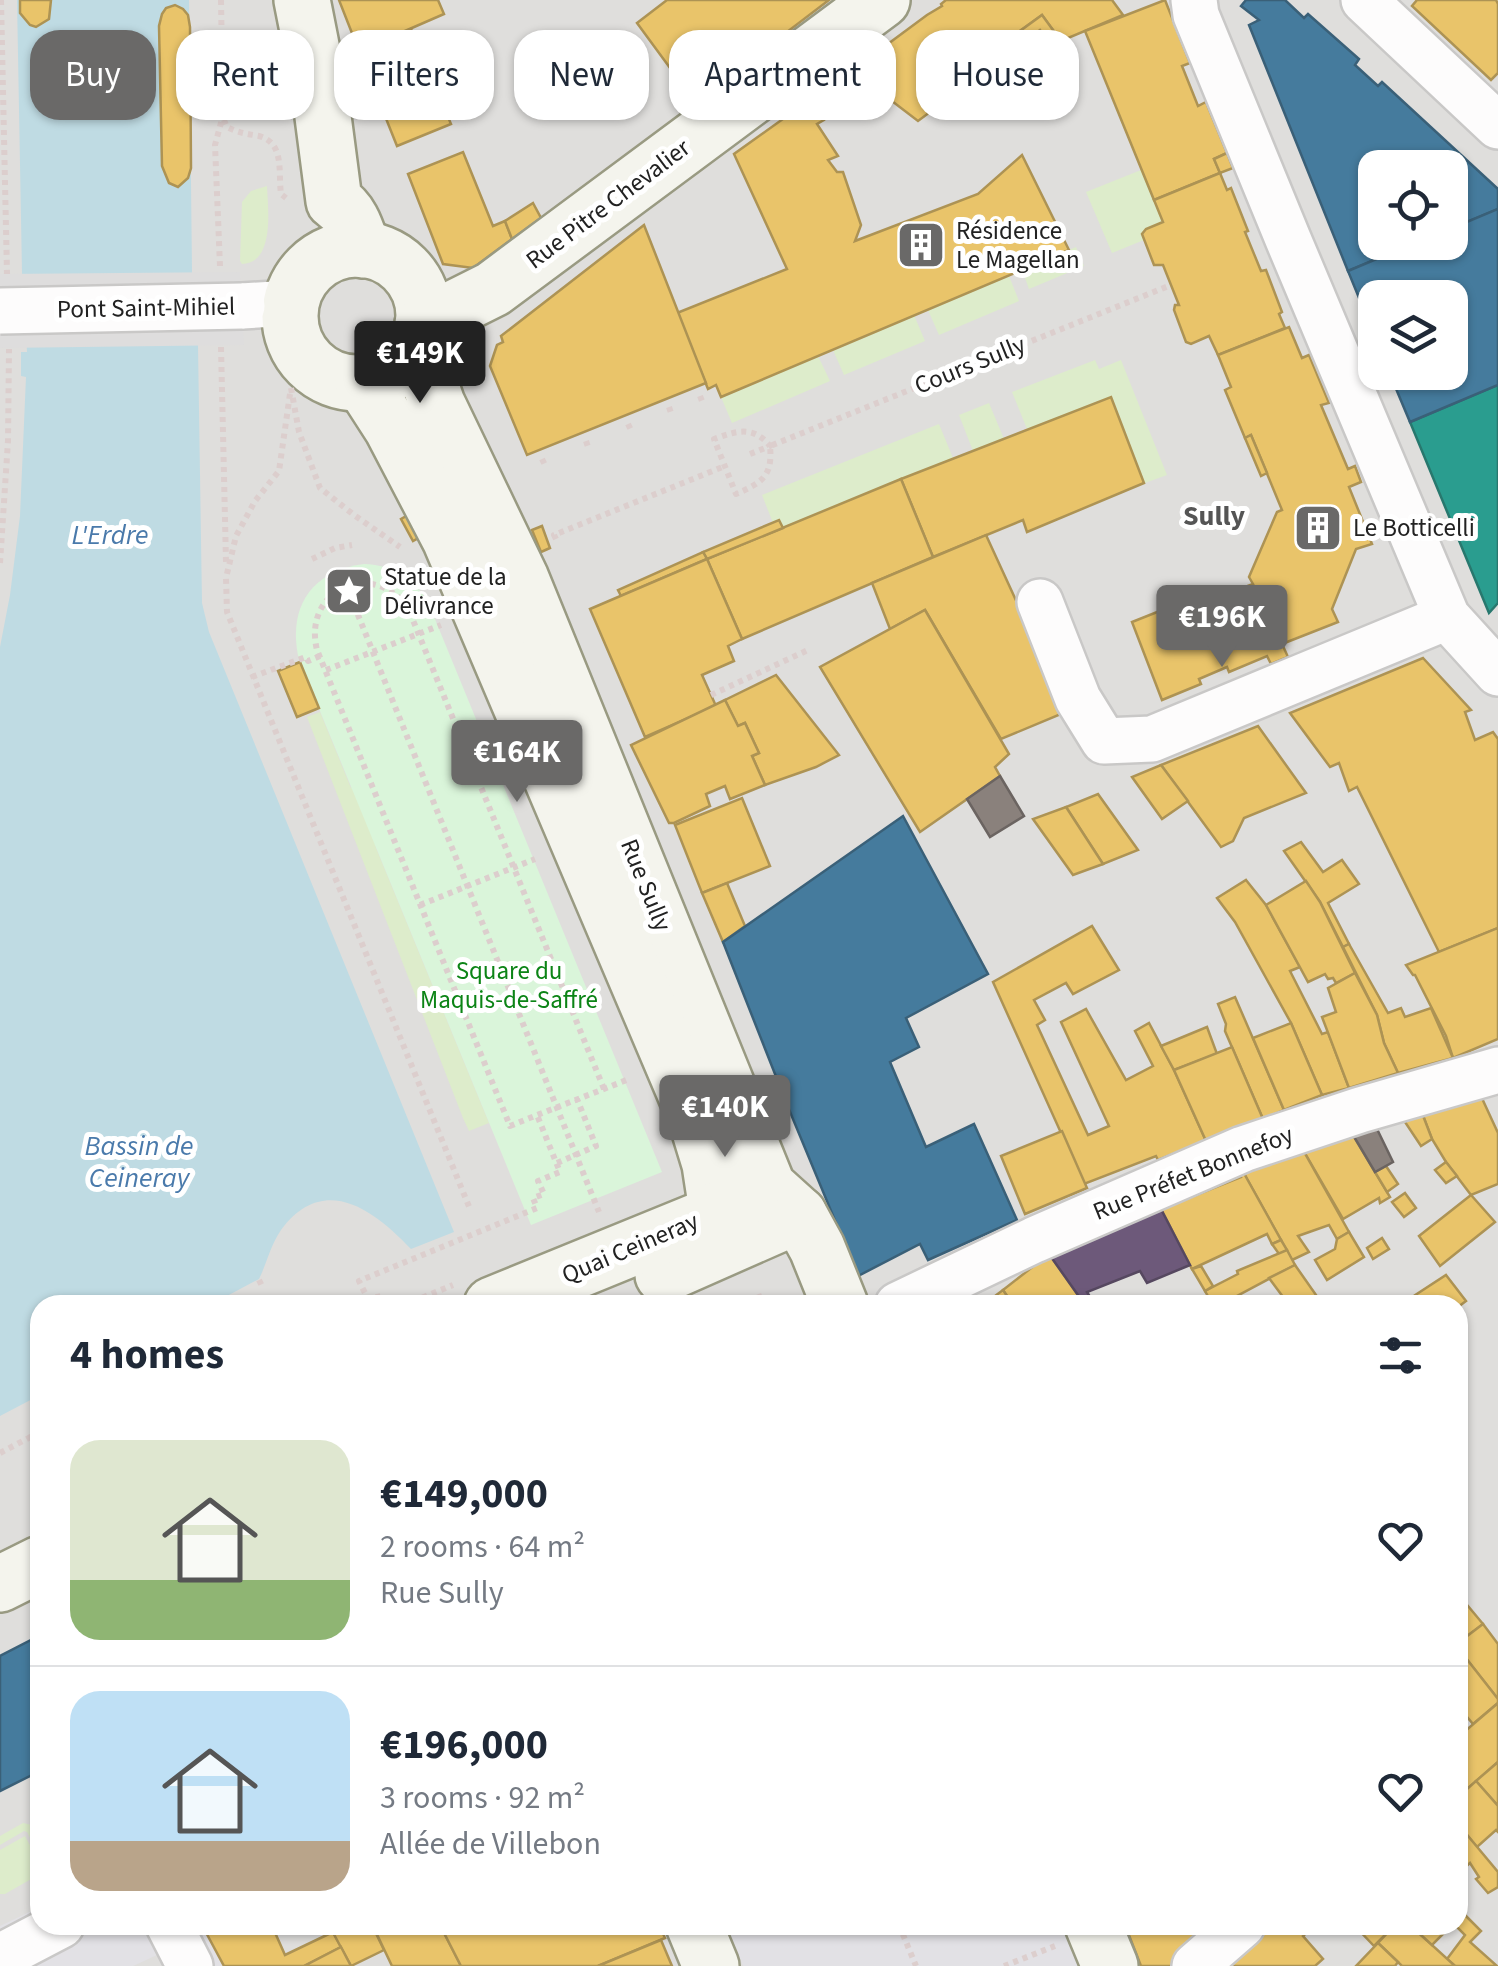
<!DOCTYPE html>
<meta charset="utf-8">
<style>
body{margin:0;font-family:"Source Sans 3",sans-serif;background:#f6f6f7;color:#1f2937;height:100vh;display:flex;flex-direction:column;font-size:38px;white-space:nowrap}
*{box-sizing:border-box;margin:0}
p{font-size:32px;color:#747a83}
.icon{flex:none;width:55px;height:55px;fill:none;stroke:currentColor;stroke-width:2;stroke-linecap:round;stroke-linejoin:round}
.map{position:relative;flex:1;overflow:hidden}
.panel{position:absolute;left:30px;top:1295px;width:1438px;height:640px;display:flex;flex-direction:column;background:#fff;border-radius:30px;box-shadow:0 2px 8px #0004}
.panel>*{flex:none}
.hud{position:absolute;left:30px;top:30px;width:1440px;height:90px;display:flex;gap:20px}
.buttons{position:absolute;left:1358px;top:150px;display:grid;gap:20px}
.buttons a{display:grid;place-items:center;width:110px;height:110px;border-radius:20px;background:#fff;box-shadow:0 2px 8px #0004;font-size:50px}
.price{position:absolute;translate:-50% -85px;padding:0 22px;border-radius:10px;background:#6a6968;color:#fff;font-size:32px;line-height:65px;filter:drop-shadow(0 2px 5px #0008)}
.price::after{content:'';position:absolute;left:50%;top:60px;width:30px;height:22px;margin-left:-15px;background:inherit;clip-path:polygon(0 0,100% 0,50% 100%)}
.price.active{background:#222;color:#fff}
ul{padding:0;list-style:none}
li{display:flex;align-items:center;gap:30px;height:250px;padding:0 40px}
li+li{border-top:2px solid #e0e1e3}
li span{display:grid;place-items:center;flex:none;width:280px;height:200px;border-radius:30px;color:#555}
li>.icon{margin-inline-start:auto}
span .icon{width:120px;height:120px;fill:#fffc;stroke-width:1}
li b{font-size:42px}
h2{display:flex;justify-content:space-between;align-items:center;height:120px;padding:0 40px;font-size:42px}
.chip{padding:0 35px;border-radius:30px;background:#fff;box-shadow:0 2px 8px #0004;font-size:35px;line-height:90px}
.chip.active{background:#6a6968;color:#fff}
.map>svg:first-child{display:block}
</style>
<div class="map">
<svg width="1498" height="1966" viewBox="0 0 1498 1966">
<rect width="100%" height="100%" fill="#f0eeeb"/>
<!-- residential -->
<path fill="#dfdedc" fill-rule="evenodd" d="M0,0h1498v1966h-1498zM1375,168h75v74h-75zM1375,298h75v74h-75zM40,1305h1418v620h-1418z"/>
<!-- grass -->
<g fill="#ddeccb">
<path d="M1141,170l22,52 -18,7 -3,5 2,6 -32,13 -26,-61z"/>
<path d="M267,186c1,23 8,77 -25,78l-2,-3 2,-59 9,-11z"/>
<path d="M1076,247l8,19 -55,23 -7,-19z"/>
<path d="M1009,276l10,25 -80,34 -11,-25z"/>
<path d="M914,315l11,26 -81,34 -11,-25z"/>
<path d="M818,356l12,25 -98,42 -11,-26z"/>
<path d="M1095,360l4,9 22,-9 46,115 -22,8 -34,-86 -84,32 -15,-37z"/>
<path d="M989,403l15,36 -31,12 -14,-36z"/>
<path d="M939,424l14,34 -171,70 -3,-8 -6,3 -11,-28z"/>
<path d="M320,712l31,76 13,-5 12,65 113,275 -20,8 -6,-13 -156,-401z"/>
<path d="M23,1823l9,2 8,14v9l-3,2 -10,-18 -3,-1 -24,14v-9z"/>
<path d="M25,1836l15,28v10l-35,20h-5v-44z"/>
</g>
<!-- park -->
<path fill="#daf5da" d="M364,564c30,1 53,16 66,43l232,565 -131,53 -232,-565c-12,-51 11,-89 65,-96z"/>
<!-- plaza -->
<g fill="#e2e1e5">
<path d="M40,1907v18h162l22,41h-58l-5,-10 -4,-1 -24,11h-133v-40z"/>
<path d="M727,1925h334l17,41h-335z"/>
</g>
<!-- water -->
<path fill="#bfdbe3" d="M17,0h172l3,272 6,73 4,258 7,29 245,600 -43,17c-37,-39 -87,-77 -130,-19 -11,16 -14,33 -22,49l-49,26h-170v90l-40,21v-769l10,-52 10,-79 6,-139 -5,-1v-24h6l-5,-79z"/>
<!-- pier -->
<path fill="#dedddd" d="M240,272l4,73 -244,3v-74z"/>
<!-- homes -->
<g fill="#e9c46a" stroke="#ad9354" stroke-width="2.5">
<path d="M20,0h31l-2,19 -13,8 -6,-2 -10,-12z"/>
<path d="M339,0h99l6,14 -85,37z"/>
<path d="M667,0h162l-134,102 -58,-79z"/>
<path d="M946,0h166l11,15 -62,26 -19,-26 -33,24 8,8 -99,74 -47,-36 7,-5 -9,-22 58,-43 15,-9 -1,-2z"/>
<path d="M1165,0l25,63 -8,3 16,40 8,-4 21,51 -13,6 6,14 -66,27 -69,-169z"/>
<path d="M1417,0h79l2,4v69l-7,7 -79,-74z"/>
<path d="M175,5l8,4 5,6 2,12 1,141 -3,10 -10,9 -9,-4 -7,-17 -3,-140 3,-12 4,-6z"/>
<path d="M1042,15l19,26 -8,6 -13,-17 -23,17 -8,-8z"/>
<path d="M411,29l40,95 -54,22 -38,-95z"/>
<path d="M815,96l9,24 -7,4 21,32 -10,4 9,12h6l18,53 -6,16 123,-47 44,-39 47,95 -348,147 -5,-12 -8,4 -31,-76 110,-44 -53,-115z"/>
<path d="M463,152l30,74 12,-5 7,18 -39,29 -30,-4 -35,-90z"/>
<path d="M1227,153l6,15 -13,5 -6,-14z"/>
<path d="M1220,173l7,17 4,-2 17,43 -3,1 16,39 5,-1 16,42 -3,2 6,14 -67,27 -9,-19 -18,8 -5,-2 -12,-32 1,-5h4l-16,-40h-9l-12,-31 4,-5 17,-7 -9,-22z"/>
<path d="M533,203l8,15 -29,21 -7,-18z"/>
<path d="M644,225l62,158 -179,72 -37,-89 7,-21 6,-3 -2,-6z"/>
<path d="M1289,327l13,31 7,-3 20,48 -8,2 27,64 7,-3 6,16 -12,5 23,57 -16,5 -24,60 6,13 -56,22 6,13 -17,7 -4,-8 -38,16 -2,-5 -28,12 2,5 -39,16 -30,-78 73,-29 3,8 45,-17 -4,-7 28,-65 5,-2 -31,-75 -6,3 -20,-48 6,-3 -13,-32z"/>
<path d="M1111,397l33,86 -117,49 -4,-12 -90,37 -32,-78z"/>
<path d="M1251,435l16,38 -6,3 -16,-38z"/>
<path d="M901,479l32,78 -191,82 -35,-80z"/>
<path d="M410,514l12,22 -9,5 -12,-22z"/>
<path d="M779,520l4,8 -76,31 -4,-7z"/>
<path d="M542,526l8,22 -9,4 -9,-22z"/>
<path d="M986,535l72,157 3,22 -60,25 -76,-129 -35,19 -18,-46z"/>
<path d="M703,552l4,7 -86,37 -3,-6z"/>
<path d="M707,559l35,80 -14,7 6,15 -32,14 14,31 -71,31 -55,-128z"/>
<path d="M925,610l84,144 -14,13 5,9 -80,56 -100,-165z"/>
<path d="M1423,658l48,52 -6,2 10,28 18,-8 5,7v189l-59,24 -82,-165 -8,4 -10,-28 -9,4 -40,-54z"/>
<path d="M300,662l19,46 -22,9 -19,-46z"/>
<path d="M776,675l63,80 -23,12 -51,18 -13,-29 7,-3 -14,-30 -7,3 -13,-26z"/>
<path d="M725,700l13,26 7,-3 14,30 -7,3 13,29 -35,14 -5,-13 -19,8 4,12 -36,17h-5l-38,-78z"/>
<path d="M1258,726l48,67 -62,25 -11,23 -12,6 -60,-82z"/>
<path d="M1161,765l27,36 -26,18 -30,-42z"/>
<path d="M1098,794l40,56 -35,14 -37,-57z"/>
<path d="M742,798l28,68 -68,27 -27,-68z"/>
<path d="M1066,807l37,57 -30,11 -40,-56z"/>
<path d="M1301,842l22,30 19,-12 17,24 -31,19 21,41 -6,3 -23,-45 -36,-51z"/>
<path d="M1246,880l20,25 34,62 -10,4 32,63 6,-2 21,56 -27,7 -31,-72 -56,-101 -18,-24z"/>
<path d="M1306,881l14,21 35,71 -19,10 -3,-5 -5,1 -3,-5 -17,8 -42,-77z"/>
<path d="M727,883l18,43 -22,16 -21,-49z"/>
<path d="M1092,926l27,44 -46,24 -7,-11 -32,17 11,20 -8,5 51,110 21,-9 -48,-104 25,-13 40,71 27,-14 -18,-35 14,-8 25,47 32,71 -48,19 -2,-4 -72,28 -91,-202z"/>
<path d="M1498,928v111l-45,19 -7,-22 -31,-61h-2l-7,-10z"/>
<path d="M1349,944l39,69 13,-5 4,9 26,-9 22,50 -55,15 -14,-30 -7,-28 -34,-68z"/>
<path d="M1355,973l22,42 7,28 14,30 -49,15 -27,-71 14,-5 -8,-24z"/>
<path d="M1235,997l49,113 -21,9 -38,-88 1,-7 -8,-20z"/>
<path d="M1291,1023l31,72 -38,15 -31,-72z"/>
<path d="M1207,1027l10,27 -43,16 -13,-24z"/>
<path d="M1232,1047l31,72 -57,22 -32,-71z"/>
<path d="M1480,1094l18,39v51l-27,11 -25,-33 -14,-23 -10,-26z"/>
<path d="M1422,1113l10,26 -11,7 -18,-27z"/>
<path d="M1062,1131l25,57 -62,26 -24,-58z"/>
<path d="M1353,1135l37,62 -10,6 -1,-5 -36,21 -40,-69z"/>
<path d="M1303,1150l46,82 -12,7 -8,-14 -31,11 11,16 -17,8 -51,-92z"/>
<path d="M1446,1162l11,14 -11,7 -11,-13z"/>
<path d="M1386,1166l12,18 -11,8 -12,-20z"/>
<path d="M1241,1168l40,72 -9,4 -5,-10 -75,35 -31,-60 80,-32 -3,-7z"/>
<path d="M1405,1193l11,15 -12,9 -12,-15z"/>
<path d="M1471,1195l24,27 -55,44 -21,-30z"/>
<path d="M1349,1232l15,25 -37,23 -12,-20 20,-11 2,-10z"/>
<path d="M1382,1238l7,11 -16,10 -6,-11z"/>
<path d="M1281,1240l6,10 -8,4 -7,-10z"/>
<path d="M1287,1250l8,15 -75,40h-7l-8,-14 33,-17 -1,-3z"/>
<path d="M1049,1254l36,51h-72l-10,-15z"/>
<path d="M1295,1265l28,40h-34l-20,-27z"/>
<path d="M1201,1266l12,20 -8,5 -13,-22z"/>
<path d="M1446,1275l20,26 -8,6v-2h-58z"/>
<path d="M1003,1290l10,15h-30z"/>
<path d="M1458,1594l25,30 -25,19z"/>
<path d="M1483,1624l15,20v55l-40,-51v-5z"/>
<path d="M1458,1648l40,51v4l-25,21 -15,-18z"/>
<path d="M1498,1703v59l-40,35v-71l5,7z"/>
<path d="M1498,1762v44l-22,-25z"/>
<path d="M1476,1781l22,25v26l-2,-2 -19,17 -19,-23v-27z"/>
<path d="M1458,1824l40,48v15l-10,6 -12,-14 3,-2 -9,-14 -8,7 -4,-3z"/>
<path d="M1464,1914l17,17 -11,11 27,24h-42l-8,-7 18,-24 -10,-10h3v-5z"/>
<path d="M202,1925h77l-6,3 12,27 48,-23 8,15 -37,19h-80z"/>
<path d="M329,1925h43l12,25 -33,16z"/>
<path d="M375,1925h65l21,41h-69l-19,-40z"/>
<path d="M440,1925h219l6,13 -67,28h-137z"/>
<path d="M1125,1925h99l-46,41h-37z"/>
<path d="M1260,1925h55l-12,11 20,23 -8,7h-100z"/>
<path d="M1354,1925h41l-21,21z"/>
<path d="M1395,1925h15l45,41h-53l-24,-23z"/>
<path d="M1410,1925h42l-20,20z"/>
<path d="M661,1940l11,26h-74z"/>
<path d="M1378,1943l20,19 -3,4h-39z"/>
<path d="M341,1947l10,19h-47z"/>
</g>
<!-- offices -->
<path fill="#6d597a" stroke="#564860" stroke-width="2.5" d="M1161,1209l29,56 -43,18 -7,-12 -53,21 8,13h-10l-36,-51z"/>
<!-- schools -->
<path fill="#2a9d8f" stroke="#28786e" stroke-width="2.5" d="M1498,385v218l-9,10 -79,-191z"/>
<!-- public -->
<g fill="#457b9d" stroke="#3a6078" stroke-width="2.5">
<path d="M1246,0h39l19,18 4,-4 51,45 -4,6 23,21 4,-4 116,107v20l-48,20v-61h-75v74h42l-69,29 -99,-246 10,-5 -18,-14z"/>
<path d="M1498,209v176l-88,37 -21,-50h61v-74h-75v39l-27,-66 69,-29h33v-13z"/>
<path d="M903,816l85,158 -82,44 13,29 -29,15 36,85 48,-23 43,96 -89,40 -8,-16 -62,32 -70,-169 -65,-165z"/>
<path d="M33,1639l7,14v118l-40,20v-135z"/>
</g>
<!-- industry -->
<g fill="#8a817c" stroke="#6b6461" stroke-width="2.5">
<path d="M1000,776l24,40 -34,21 -23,-38z"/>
<path d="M1377,1129l16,33 -18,10 -22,-37z"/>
</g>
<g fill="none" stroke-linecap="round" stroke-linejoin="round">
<!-- street casing -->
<g stroke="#c9c8c7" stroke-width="50">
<g id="street">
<path d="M1194,0l2,15 92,224 159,378 51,56"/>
<path d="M1364,0l134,126"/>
<path d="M242,306l49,-3"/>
<path d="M1040,602l38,97 26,42 48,-2 295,-122"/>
<path d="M898,1305l136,-65 209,-91 117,-39 138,-40"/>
<path d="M169,1925l21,41"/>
<path d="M0,1957l61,-32"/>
<path d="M1195,1966l47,-41"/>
</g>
</g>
<!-- secondary casing -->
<g stroke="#999a82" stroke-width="60">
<g id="secondary">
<path d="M302,0l17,86 15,115c18,12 22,29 29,49"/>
<circle cx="357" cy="316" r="67"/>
<path d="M423,324l70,-35 389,-289"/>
<path d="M417,346l20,58 84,175 247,608 31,28 18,33 23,57"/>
<path d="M363,383l29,45 58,111 246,579 14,46 7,46"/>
<path d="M663,1275l136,-60"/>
<path d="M492,1305l206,-84 19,-11 34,-15"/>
<path d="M0,1584l40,-20"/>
<path d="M694,1925l17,41"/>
<path d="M1093,1925l17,41"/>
</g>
</g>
<!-- path -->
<g stroke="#dccecd" stroke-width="6" stroke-dasharray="5 5" stroke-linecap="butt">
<path d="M1,0l6,274"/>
<path d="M221,0l2,118 4,9c11,6 21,7 32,9 26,7 19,36 22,58l5,4"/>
<path d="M220,266l-5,-121 7,-26"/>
<path d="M221,347l5,215"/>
<path d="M291,388l8,44 21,56 34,27 46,32"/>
<path d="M290,394l-11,77 -24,30 -19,35 -10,42 1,34 243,597"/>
<path d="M700,396l2,5"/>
<path d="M669,407l2,6"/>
<path d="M628,424l3,6"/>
<path d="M586,441l2,6"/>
<path d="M750,454l20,-8c-17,-21 -34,-15 -56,-7l22,55c25,-11 37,-17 34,-48l401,-161"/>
<path d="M542,459l3,6"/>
<path d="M556,539l-2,-4 171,-69"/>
<path d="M312,559l23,-11 17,-3"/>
<path d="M0,563l8,-122 1,-92"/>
<path d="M354,605l245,607"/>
<path d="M326,670l115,-45"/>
<path d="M252,677l54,-20 2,4 12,-5"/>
<path d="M711,695l97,-45"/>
<path d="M420,905l115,-46"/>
<path d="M604,1089l-196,-481c-36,-50 -106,-18 -91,42l193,476c39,-16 79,-31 119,-47"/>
<path d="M557,1163l39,-17 -19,-47"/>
<path d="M259,1280l4,8"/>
<path d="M384,1305l-3,-9 -13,3 -9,-18 178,-73 -4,-10 11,-4 -6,-13 22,-9 -23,-57"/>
<path d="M404,1305l49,-20"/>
<path d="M739,1305l25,-10 4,10"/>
<path d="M0,1453l40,-21"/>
<path d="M899,1925l17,41"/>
<path d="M1004,1966l51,-20"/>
</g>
<!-- street -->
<use href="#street" stroke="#fdfcfc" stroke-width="45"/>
<!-- secondary -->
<use href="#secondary" stroke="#f4f4ed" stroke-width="55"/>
<!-- street-bridge casing -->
<g stroke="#c9c8c7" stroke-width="50" stroke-linecap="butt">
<path id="street-bridge" d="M0,311l242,-5"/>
</g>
<!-- street-bridge -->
<use href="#street-bridge" stroke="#fdfcfc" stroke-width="45"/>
</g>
<!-- icons -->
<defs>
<g id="building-square" transform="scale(2.5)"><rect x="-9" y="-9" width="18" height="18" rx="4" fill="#6a6968" stroke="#fff"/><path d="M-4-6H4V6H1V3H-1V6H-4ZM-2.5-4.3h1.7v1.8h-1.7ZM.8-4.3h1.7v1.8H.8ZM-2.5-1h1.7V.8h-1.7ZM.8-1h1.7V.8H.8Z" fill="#fff"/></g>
<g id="sight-square" transform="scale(2.5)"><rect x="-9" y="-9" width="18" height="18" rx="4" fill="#6a6968" stroke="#fff"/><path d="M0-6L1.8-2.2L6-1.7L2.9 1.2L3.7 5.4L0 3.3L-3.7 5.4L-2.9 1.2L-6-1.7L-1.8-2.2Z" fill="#fff"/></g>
</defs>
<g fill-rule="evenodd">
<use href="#building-square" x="921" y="245"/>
<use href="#building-square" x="1318" y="528"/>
<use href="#sight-square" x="349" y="591"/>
</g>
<g text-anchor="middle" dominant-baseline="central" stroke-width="10" stroke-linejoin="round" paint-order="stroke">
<!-- street labels -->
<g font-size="25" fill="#222" stroke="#fff">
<text transform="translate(608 204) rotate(-37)">Rue Pitre Chevalier</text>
<text transform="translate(146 308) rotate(-1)">Pont Saint-Mihiel</text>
<text transform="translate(970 365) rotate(-22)">Cours Sully</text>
<text transform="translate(646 885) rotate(68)">Rue Sully</text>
<text transform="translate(1193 1173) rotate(-22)">Rue Préfet Bonnefoy</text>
<text transform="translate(630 1248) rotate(-23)">Quai Ceineray</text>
</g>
<!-- poi labels -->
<g font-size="25" fill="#222" stroke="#fff" text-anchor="start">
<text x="956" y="231">Résidence<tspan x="956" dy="29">Le Magellan</tspan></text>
<text x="1353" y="528">Le Botticelli</text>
<text x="384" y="577">Statue de la<tspan x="384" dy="29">Délivrance</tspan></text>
</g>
<!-- park labels -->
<g font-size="25" fill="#0c8416" stroke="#fff">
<text x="509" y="971">Square du<tspan x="509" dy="29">Maquis-de-Saffré</tspan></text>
</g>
<!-- neighbourhood labels -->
<g font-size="28" font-weight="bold" fill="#555" stroke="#fff">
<text x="1214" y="516">Sully</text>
</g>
<!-- water labels -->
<g font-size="28" font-style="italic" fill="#4a7aab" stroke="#fff">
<text x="110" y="535">L'Erdre</text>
<text x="139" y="1146">Bassin de<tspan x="139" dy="32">Ceineray</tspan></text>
</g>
</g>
</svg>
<div class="buttons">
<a><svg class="icon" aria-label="locate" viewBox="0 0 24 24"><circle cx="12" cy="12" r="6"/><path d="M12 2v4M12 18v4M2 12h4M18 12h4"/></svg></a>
<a><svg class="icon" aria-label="layers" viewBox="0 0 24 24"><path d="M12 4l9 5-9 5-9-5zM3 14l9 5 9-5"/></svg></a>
</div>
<b class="price active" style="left:420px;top:406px">€149K</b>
<b class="price" style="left:1222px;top:670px">€196K</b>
<b class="price" style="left:517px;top:805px">€164K</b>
<b class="price" style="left:725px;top:1160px">€140K</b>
<div class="hud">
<a class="chip active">Buy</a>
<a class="chip">Rent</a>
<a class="chip">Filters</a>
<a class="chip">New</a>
<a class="chip">Apartment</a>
<a class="chip">House</a>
</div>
<section class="panel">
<h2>4 homes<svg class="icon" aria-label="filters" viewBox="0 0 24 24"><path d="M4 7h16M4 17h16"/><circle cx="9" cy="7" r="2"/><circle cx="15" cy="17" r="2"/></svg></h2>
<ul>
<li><span style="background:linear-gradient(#dfe7d0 70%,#8fb573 0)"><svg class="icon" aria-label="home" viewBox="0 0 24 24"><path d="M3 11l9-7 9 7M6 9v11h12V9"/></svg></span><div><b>€149,000</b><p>2 rooms · 64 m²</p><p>Rue Sully</p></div><svg class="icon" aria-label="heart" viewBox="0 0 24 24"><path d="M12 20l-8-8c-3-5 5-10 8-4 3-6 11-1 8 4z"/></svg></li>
<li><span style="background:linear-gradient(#bfe0f5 75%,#b9a48a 0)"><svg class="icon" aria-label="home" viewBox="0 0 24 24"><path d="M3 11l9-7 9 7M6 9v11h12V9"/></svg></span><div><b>€196,000</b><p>3 rooms · 92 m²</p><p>Allée de Villebon</p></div><svg class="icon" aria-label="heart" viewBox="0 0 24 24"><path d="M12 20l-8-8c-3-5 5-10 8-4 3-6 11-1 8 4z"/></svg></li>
</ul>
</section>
</div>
